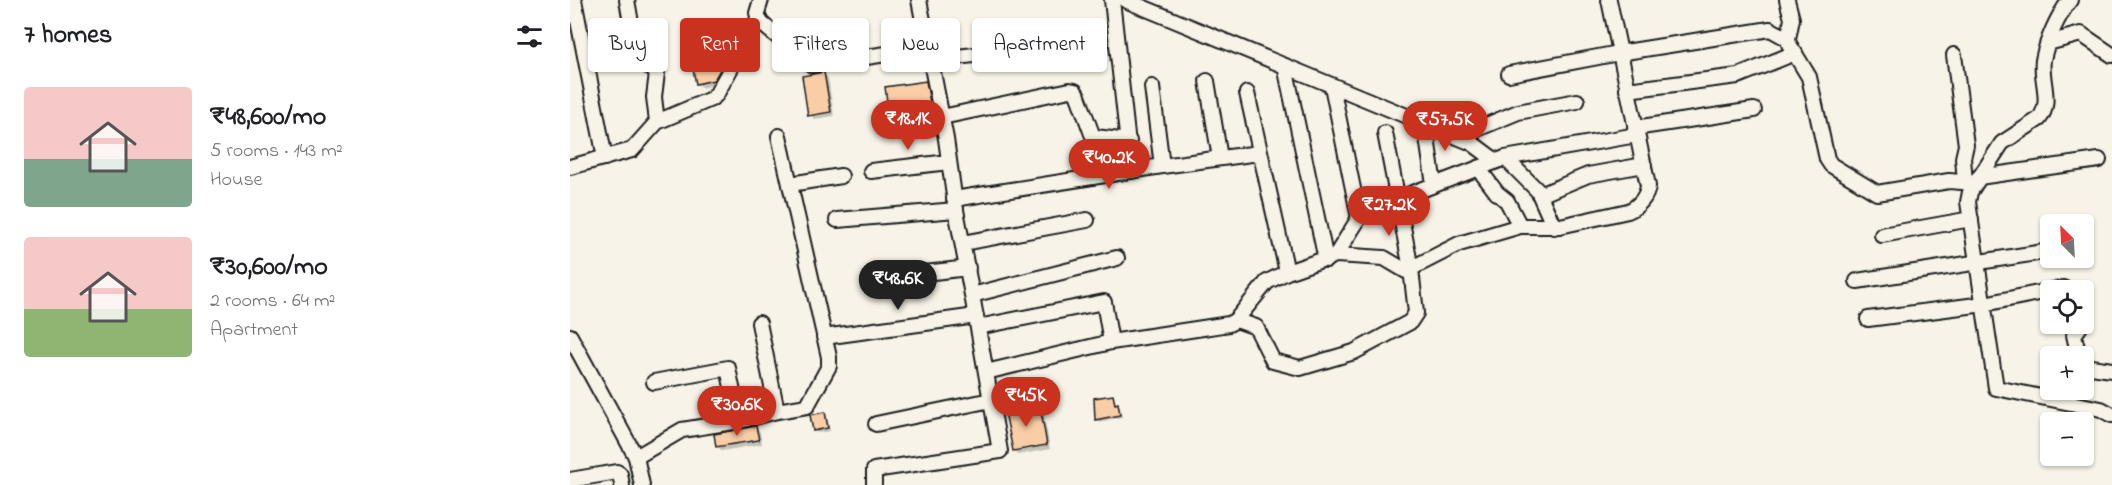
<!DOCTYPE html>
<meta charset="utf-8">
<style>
body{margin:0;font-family:"Indie Flower",sans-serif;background:#f2f2f2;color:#202124;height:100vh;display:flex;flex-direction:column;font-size:22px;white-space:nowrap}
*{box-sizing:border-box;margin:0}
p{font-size:20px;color:#757577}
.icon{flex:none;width:33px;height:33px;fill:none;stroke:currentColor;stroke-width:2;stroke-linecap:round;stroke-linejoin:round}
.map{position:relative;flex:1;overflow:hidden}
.drawer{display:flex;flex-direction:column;background:#fff;width:570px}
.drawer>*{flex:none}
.guide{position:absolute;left:18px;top:18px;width:570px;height:54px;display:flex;gap:12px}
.needle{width:39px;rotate:336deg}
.buttons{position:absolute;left:1470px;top:214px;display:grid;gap:12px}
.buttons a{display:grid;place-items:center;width:54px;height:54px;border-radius:6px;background:#fff;box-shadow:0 2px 4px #0004;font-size:30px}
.price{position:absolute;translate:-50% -51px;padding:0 14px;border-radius:21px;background:#c8321e;color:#fff;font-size:20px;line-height:39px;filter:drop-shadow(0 2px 3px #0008)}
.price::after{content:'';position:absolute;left:50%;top:36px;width:18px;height:14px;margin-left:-9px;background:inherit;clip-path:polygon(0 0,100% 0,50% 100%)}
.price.selected{background:#222;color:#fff}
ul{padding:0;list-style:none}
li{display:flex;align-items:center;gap:18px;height:150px;padding:0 24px}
li span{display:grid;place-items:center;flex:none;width:168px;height:120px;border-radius:6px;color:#555}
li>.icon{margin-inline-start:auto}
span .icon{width:72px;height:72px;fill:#fffc;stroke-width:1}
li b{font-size:26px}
h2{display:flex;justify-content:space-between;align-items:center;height:72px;padding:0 24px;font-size:26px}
.pill{padding:0 21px;border-radius:6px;background:#fff;box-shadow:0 2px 4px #0004;font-size:21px;line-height:54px}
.pill.selected{background:#c8321e;color:#fff}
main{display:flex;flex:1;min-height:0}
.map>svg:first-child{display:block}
</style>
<main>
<section class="drawer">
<h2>7 homes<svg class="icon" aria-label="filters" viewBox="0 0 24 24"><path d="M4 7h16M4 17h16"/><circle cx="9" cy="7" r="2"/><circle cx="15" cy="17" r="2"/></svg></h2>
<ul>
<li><span style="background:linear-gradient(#f6c9c9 60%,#7fa58c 0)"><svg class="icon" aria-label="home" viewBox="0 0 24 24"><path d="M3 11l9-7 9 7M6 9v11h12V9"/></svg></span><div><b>₹48,600/mo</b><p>5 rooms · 143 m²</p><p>House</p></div></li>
<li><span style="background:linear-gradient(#f6c9c9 60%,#8fb573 0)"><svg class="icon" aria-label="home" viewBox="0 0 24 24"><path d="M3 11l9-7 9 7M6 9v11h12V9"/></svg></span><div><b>₹30,600/mo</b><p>2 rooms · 64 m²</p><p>Apartment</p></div></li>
</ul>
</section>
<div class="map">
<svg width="1542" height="485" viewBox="0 0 1542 485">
<rect width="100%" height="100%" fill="#f7f3e8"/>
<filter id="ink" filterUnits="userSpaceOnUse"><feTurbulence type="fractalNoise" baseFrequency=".0167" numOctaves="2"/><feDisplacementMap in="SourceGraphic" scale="12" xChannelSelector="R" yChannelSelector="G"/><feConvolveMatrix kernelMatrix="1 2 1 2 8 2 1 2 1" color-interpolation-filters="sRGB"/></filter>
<g filter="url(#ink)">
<!-- shadow -->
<g fill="#0003">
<path d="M145,50l4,4 4,21 -5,9 -16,4 -5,-5 1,-18z"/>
<path d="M254,74l4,4 6,38 -20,3 -4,-4z"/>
<path d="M355,83l4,4 4,19 -40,5 -4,-4z"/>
<path d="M542,396l4,9 4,2 2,10 -23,5 -2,-3z"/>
<path d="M469,406l4,4 7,39 -32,6 -4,-4z"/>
<path d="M255,413l2,3 3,15 -13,2 -2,-3z"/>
<path d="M186,427l4,5 2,12 -40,7 -4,-4z"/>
</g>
<!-- building -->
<g fill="#f9cea7" stroke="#1c1c1c" stroke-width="1.5">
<path d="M146,48l4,22 -6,10 -18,4 -4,-19 5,-1 -3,-12z"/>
<path d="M254,72l7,40 -23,4 -6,-40z"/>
<path d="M356,81l4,21 -42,6 -3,-21z"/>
<path d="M543,395l2,9 3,-1 2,12 -25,5 -1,-22z"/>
<path d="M470,405l7,40 -34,6 -8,-39z"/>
<path d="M255,412l3,16 -15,3 -3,-16z"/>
<path d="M186,426l3,14 -43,7 -2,-13z"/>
</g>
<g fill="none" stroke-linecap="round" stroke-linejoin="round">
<!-- street casing -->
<g stroke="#1c1c1c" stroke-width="18">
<g id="street">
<path d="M4,0l31,158"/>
<path d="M57,0l10,57 20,16 -3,24 3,25"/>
<path d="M191,0l-4,13 4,10 51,42 115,-17"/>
<path d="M349,0l27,139 10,71 16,85"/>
<path d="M542,0l19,171"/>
<path d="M555,0l347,143 24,18"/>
<path d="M1217,0l5,19 -4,20 1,5 20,33 18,82 4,6 46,28 72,-12 26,2"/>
<path d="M1500,0c-13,17 -23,40 -27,60 -3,20 10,42 -4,59l-37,24 -32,49 -2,10 28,186 105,21 11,6"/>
<path d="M1478,43l33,-9 31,21"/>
<path d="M1384,55l12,90 -3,13 2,24"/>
<path d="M360,60l123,-14"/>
<path d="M715,66l41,194"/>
<path d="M939,74l110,-21 151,-24 18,10"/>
<path d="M637,81l13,77"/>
<path d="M762,86l27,132"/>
<path d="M582,87l10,79"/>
<path d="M1057,90l111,-14 57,-23"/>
<path d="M677,93l40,179"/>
<path d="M372,117l128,-27 5,1 3,5 14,38 3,3 34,4"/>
<path d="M855,124l9,61"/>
<path d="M1065,128l119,-18"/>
<path d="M888,137l60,-25 59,-11"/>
<path d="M935,158l33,33 16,36"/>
<path d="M0,167l62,-17 25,-28 54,-23 5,-4 42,-76"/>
<path d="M908,168l19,25 10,8 13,25"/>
<path d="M301,171l78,-9"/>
<path d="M1409,177l120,-17"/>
<path d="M220,184l51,-8"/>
<path d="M970,195l48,-20 56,-10"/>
<path d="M384,199l208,-33 97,-13"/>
<path d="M267,220l119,-10"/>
<path d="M1312,235l89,-16"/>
<path d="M393,243l124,-23"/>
<path d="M766,255l48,3 22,13 53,-27 61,-18h40l68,-15c10,-4 19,-14 20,-25l-39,-186"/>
<path d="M303,279l95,-11"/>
<path d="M1287,281l193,-30"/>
<path d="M1298,319l116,-15 79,-16 6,3"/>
<path d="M666,320l20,7 17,34 27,7 54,-16 56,-30 6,-9 -5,-44 -26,-136"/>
<path d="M408,327l126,-25 7,40 -125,30"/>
<path d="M0,336l66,121"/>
<path d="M254,337l152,-21"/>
<path d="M541,342l118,-18 7,-4 31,-38 20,-10 49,-17 23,-37 12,-9 134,-51 132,-23"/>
<path d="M1509,357l-5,-22 8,-11"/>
<path d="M1514,366l28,4"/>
<path d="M84,382l74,-14 11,53"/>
<path d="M207,411l30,-5 22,-40v-9l-50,-221"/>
<path d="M306,424l115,-24"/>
<path d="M0,480l47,-8 3,2 2,11"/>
<path d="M72,485l-6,-28 46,-27 57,-9 38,-10 -18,-88"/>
<path d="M304,485v-15l126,-19 -28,-156 145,-37"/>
</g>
</g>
<!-- street -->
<use href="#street" stroke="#f7f3e8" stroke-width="14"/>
</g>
</g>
</svg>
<div class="buttons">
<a><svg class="needle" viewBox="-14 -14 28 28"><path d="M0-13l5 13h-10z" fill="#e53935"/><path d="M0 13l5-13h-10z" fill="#757577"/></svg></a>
<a><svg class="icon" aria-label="locate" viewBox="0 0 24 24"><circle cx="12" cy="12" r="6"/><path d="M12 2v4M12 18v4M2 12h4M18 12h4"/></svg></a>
<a>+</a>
<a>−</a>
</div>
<b class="price" style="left:338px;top:151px">₹18.1K</b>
<b class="price" style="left:875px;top:152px">₹57.5K</b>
<b class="price" style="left:539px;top:190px">₹40.2K</b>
<b class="price" style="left:819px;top:237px">₹27.2K</b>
<b class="price selected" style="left:328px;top:311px">₹48.6K</b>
<b class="price" style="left:456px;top:428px">₹45K</b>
<b class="price" style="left:167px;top:437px">₹30.6K</b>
<div class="guide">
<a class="pill">Buy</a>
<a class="pill selected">Rent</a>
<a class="pill">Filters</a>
<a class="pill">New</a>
<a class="pill">Apartment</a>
</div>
</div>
</main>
